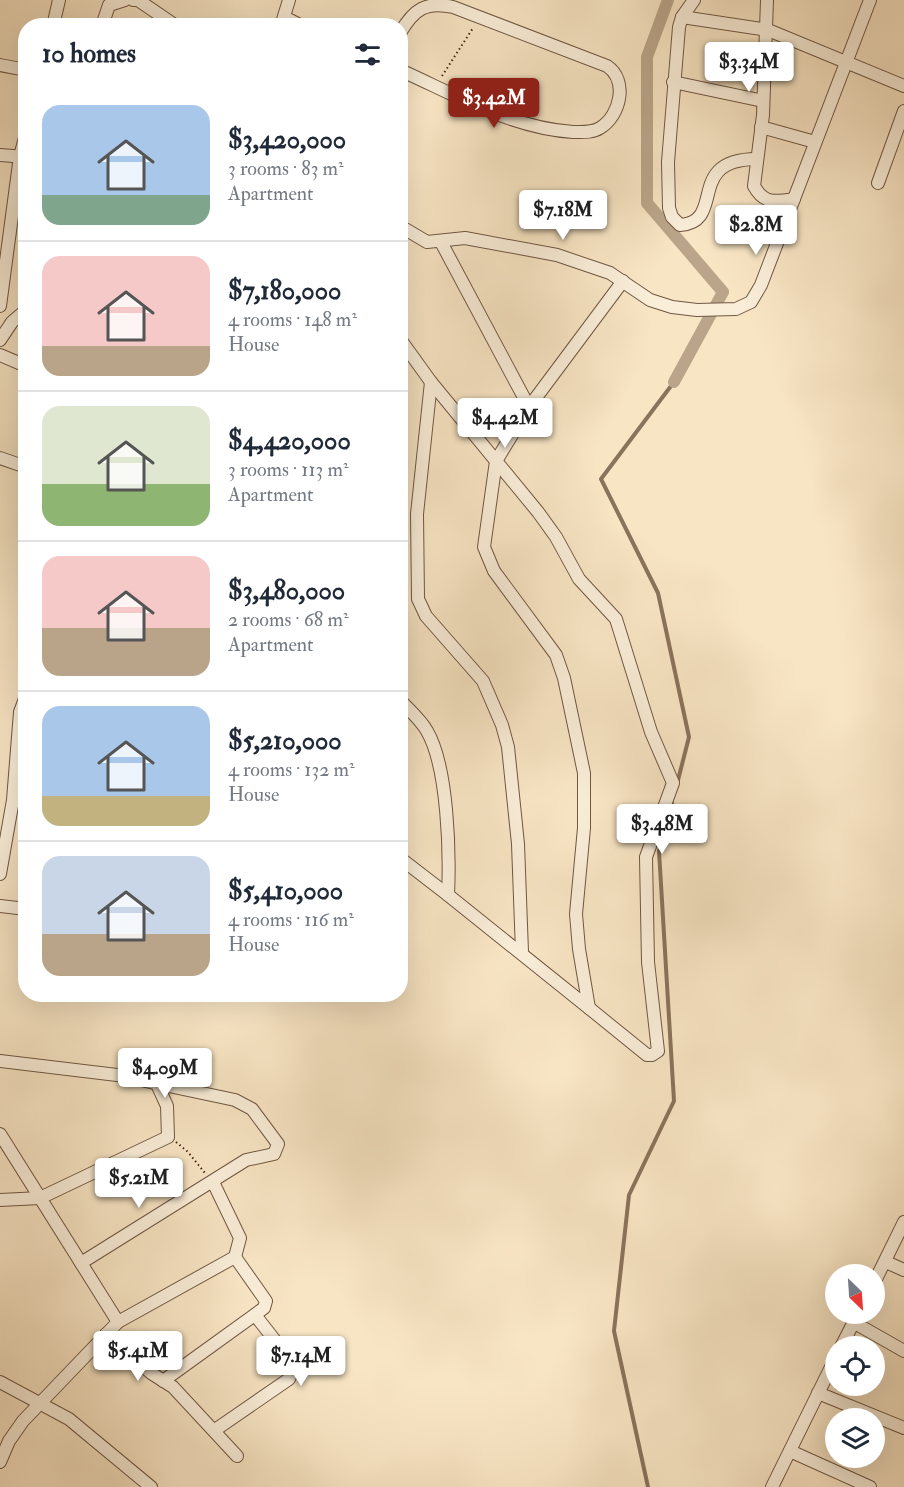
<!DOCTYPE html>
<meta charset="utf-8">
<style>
body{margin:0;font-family:"IM FELL Double Pica",serif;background:#f6f6f7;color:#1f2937;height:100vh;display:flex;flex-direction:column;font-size:22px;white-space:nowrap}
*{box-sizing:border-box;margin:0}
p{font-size:20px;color:#747a83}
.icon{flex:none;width:33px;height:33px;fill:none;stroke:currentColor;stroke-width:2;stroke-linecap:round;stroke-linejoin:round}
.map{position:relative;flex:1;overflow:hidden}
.details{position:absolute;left:18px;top:18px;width:390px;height:984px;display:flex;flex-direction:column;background:#fff;border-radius:24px;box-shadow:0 6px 24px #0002}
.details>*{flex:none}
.needle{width:39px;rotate:155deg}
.controls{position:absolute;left:825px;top:1264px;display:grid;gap:12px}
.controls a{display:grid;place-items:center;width:60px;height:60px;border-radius:50%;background:#fff;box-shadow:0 6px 24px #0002;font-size:30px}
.price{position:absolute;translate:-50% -51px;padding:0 14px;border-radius:6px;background:#fff;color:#222;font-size:20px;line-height:39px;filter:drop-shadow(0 2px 3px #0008)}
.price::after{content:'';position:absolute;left:50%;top:36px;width:18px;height:14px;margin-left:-9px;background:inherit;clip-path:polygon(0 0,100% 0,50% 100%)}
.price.current{background:#8f2418;color:#fff}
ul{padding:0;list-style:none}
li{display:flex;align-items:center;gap:18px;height:150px;padding:0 24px}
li+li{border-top:2px solid #e0e1e3}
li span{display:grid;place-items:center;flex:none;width:168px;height:120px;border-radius:18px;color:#555}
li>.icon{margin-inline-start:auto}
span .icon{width:72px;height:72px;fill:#fffc;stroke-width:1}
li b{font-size:26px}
h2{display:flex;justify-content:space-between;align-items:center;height:72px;padding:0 24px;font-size:26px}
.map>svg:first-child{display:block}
</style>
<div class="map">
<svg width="904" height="1487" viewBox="0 0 904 1487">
<rect width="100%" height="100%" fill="#f8e5c4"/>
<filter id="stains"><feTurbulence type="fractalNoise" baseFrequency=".00333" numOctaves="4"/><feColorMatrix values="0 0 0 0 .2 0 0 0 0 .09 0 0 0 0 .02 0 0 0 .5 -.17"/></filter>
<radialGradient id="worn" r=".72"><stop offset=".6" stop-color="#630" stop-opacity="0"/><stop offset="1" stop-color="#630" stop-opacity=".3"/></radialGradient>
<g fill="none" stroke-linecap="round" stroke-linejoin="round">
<!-- stream -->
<g stroke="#8a735c" stroke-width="4">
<path d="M674,382l-73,97 57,114 31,144 -12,47"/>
<path d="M648,1487l-34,-156 15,-136 45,-94 -15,-250 13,-48"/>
</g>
<!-- canal -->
<path stroke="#baa58a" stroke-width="12" d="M668,0l-21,57v146l76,89 -49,90"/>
<!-- street casing -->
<g stroke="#705743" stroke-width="14">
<g id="street">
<path d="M133,0h5l38,26"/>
<path d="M694,0l-12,17 -3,10 -11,135 1,46 3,9 8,8c47,-3 4,-66 77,-66"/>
<path d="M767,0l-4,115 -9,71c10,18 21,16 40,13"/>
<path d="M284,17l18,9"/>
<path d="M682,17l86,13 136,56"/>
<path d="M53,26l6,-26"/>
<path d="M102,26l7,-21 16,-5"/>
<path d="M281,26l8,-26"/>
<path d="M400,33c14,-24 26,-32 53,-26l154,59c21,14 14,49 -7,62 -8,5 -18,4 -27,4 -62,-4 -117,-37 -173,-62"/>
<path d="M0,65l26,5"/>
<path d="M673,82l90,19"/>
<path d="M761,127l54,15"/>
<path d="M0,155l26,2"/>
<path d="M878,183l26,-72"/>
<path d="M400,192v23"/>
<path d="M400,226l27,16 38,-4 92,17 53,18 40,27 22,7 25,3 39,-1 15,-7 10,-17 109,-285"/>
<path d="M441,242l88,165"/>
<path d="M0,306l20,-150 6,-22"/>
<path d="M400,339l31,43 107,130 18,25 23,42 37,40 35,113 22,51 -27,74 2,105 10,89 -6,4h-5l-58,-47"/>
<path d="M0,340l12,-18 14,-12"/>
<path d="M0,355l26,11"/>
<path d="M431,382l-14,132 1,85 8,17 57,65 19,44 6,22 10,97 4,108"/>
<path d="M0,458l26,9"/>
<path d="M400,700c9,10 21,20 27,31 21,36 23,122 21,164l141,113 -10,-59 -3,-35 8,-86v-55l-20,-95 -8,-23 -62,-84 -10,-24 12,-86 33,-54 94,-126"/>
<path d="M400,858l48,37"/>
<path d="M0,874l13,-74 7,-88 6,-16"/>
<path d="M0,906l26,3"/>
<path d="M0,1061l117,14 118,25 17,9 26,35 -4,10 -28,6 -165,103"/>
<path d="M0,1134l118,188"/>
<path d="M0,1200l40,-2 128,-61 -1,-31 -11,-24"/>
<path d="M886,1262l18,8"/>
<path d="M874,1283l30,-61"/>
<path d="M853,1322l51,29"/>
<path d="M106,1334l45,39 22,14 64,69"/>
<path d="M841,1347l17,-33"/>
<path d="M163,1381l101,-73 2,-7 -31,-44"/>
<path d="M0,1382l69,37 82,68"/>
<path d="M818,1393l86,35"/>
<path d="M215,1430l74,-51 4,-10 -2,-8 -36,-46"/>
<path d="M790,1451l80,36"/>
<path d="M0,1462l9,-21 14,-20 95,-99 117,-65 5,-19 -27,-56"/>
<path d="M772,1487l64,-130"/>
</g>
</g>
<!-- path -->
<g stroke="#432818" stroke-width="2" stroke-dasharray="1.5 3" stroke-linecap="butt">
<path d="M442,76l31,-48"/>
<path d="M176,1142l12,10 17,21"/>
</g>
<!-- street -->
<use href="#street" stroke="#faeed9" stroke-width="12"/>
</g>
<rect width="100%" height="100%" filter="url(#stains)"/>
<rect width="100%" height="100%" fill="url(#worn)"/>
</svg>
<div class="controls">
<a><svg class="needle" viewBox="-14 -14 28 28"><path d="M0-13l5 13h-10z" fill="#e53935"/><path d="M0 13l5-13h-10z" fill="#747a83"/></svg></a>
<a><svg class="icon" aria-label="locate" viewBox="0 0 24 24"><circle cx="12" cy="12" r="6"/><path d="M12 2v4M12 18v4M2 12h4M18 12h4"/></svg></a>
<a><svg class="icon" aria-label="layers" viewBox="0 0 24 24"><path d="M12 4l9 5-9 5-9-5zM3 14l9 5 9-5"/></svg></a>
</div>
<b class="price" style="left:749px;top:93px">$3.34M</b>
<b class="price current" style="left:494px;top:129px">$3.42M</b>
<b class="price" style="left:563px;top:241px">$7.18M</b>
<b class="price" style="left:756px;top:256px">$2.8M</b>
<b class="price" style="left:505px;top:449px">$4.42M</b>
<b class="price" style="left:662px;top:855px">$3.48M</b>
<b class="price" style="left:165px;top:1099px">$4.09M</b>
<b class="price" style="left:139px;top:1209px">$5.21M</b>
<b class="price" style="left:138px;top:1382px">$5.41M</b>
<b class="price" style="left:301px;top:1387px">$7.14M</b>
<section class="details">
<h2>10 homes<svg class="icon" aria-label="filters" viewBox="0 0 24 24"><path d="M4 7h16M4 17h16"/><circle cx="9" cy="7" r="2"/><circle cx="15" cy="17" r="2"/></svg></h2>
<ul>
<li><span style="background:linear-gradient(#a9c7e8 75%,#7fa58c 0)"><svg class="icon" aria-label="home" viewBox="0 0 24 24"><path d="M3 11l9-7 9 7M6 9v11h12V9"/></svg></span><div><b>$3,420,000</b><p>3 rooms · 83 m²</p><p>Apartment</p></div></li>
<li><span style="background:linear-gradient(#f6c9c9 75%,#b9a48a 0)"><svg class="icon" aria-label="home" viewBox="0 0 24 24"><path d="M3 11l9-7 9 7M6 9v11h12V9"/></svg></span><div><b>$7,180,000</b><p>4 rooms · 148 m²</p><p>House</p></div></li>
<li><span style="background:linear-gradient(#dfe7d0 65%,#8fb573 0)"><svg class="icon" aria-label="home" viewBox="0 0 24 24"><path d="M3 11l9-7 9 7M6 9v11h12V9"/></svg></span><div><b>$4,420,000</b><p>3 rooms · 113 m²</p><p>Apartment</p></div></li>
<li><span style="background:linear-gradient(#f6c9c9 60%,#b9a48a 0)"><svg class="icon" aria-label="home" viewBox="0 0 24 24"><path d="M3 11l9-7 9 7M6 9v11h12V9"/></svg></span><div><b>$3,480,000</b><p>2 rooms · 68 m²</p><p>Apartment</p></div></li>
<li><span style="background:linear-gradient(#a9c7e8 75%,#c2b280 0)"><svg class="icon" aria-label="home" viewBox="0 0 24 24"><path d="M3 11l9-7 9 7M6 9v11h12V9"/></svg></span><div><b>$5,210,000</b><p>4 rooms · 132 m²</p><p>House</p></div></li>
<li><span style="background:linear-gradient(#c9d6e8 65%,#b9a48a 0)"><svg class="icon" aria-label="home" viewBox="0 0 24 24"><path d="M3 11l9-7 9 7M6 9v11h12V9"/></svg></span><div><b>$5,410,000</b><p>4 rooms · 116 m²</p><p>House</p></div></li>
</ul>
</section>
</div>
